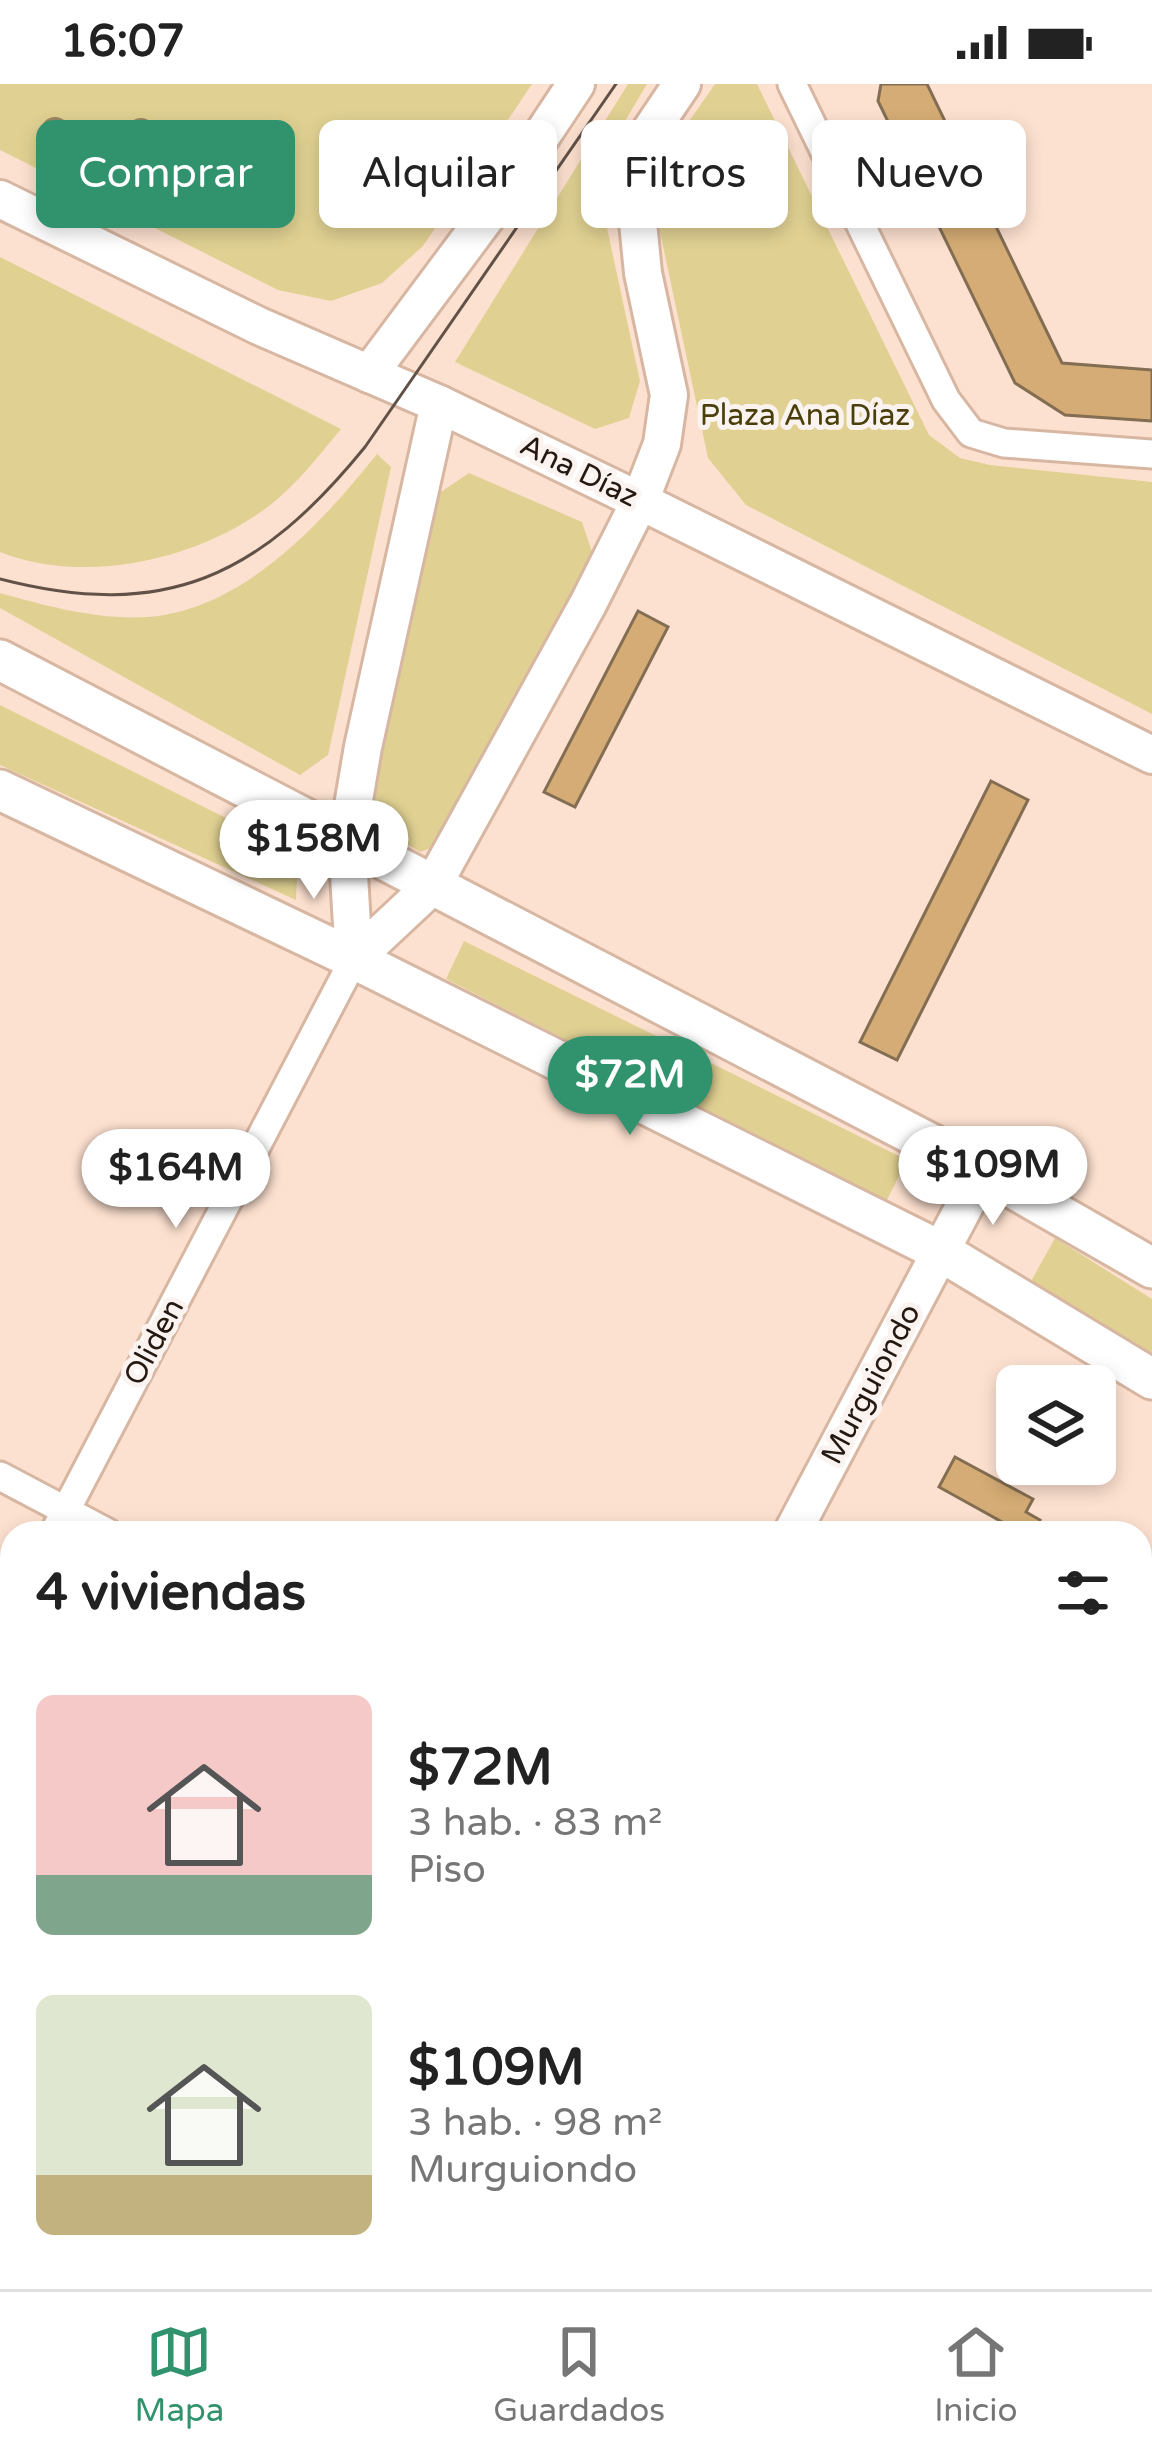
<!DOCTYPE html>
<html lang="es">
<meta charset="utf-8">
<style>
body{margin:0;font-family:"Varela Round",sans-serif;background:#f6f6f6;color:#222;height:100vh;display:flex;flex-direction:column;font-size:45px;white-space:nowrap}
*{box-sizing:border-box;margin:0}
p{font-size:39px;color:#767676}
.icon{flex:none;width:66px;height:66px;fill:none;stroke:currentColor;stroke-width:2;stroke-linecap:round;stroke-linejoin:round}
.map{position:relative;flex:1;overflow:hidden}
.side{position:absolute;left:0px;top:1437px;width:1152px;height:768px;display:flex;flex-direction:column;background:#fff;border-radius:36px 36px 0 0;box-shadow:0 6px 18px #0003}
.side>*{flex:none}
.top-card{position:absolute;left:36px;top:36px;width:1080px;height:108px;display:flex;gap:24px}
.fabs{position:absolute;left:996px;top:1281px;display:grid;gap:24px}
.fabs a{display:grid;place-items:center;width:120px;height:120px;border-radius:18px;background:#fff;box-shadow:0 6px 18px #0003;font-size:60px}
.price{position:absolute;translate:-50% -102px;padding:0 27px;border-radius:42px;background:#fff;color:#222;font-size:39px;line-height:78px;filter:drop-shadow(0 3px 6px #0008)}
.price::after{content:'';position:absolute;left:50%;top:72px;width:36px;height:27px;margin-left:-18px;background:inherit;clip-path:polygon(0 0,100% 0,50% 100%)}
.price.active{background:#31936d;color:#fff}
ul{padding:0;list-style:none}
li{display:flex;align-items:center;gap:36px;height:300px;padding:0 36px}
li span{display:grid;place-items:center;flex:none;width:336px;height:240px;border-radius:18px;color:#555}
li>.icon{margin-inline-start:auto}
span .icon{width:144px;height:144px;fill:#fffc;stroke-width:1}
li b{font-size:51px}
h2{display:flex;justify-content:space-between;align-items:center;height:144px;padding:0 36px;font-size:51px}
.tag{padding:0 42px;border-radius:18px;background:#fff;box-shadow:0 6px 18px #0003;font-size:42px;line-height:108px}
.tag.active{background:#31936d;color:#fff}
.status{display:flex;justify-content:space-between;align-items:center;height:84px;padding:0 60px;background:#fff;direction:ltr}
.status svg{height:33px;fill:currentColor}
.tabs{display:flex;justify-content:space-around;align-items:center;height:168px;border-top:3px solid #e0e0e0;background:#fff;font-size:33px;color:#767676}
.tabs a{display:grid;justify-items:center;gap:6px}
.tabs .active{color:#31936d}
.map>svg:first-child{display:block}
</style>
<div class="status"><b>16:07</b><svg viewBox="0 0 49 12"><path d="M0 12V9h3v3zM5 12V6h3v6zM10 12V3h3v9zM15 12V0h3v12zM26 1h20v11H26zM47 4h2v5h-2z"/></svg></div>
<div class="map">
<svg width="1152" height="2205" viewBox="0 0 1152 2205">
<rect width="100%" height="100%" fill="#fde1d0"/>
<!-- green -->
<g fill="#e0d192">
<path d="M0,0h532l-109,162 -41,37 -51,18 -53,-11 -278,-140z"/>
<path d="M628,0h19l-52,88 45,209 -11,37 -34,11 -140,-67z"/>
<path d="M715,0h42l172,351 31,23 30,7 162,17v232l-406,-209 -38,-47 -55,-259 7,-36z"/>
<path d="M0,173l341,172c-23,28 -47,59 -76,80 -71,52 -182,76 -265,43z"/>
<path d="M377,370l14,13 -63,288 -28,20 -300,-167v-15c48,13 96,27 147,24 96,-7 174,-93 230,-163z"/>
<path d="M469,389l113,49 11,33 -150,289 -23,8 -52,-31 -2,-19 72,-308z"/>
<path d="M0,621l298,149 -2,46 -296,-135z"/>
<path d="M464,857l443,219 -21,42 -440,-223z"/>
<path d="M1055,1154l97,61v60l-123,-74z"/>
</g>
<!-- building -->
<g fill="#d5ac75" stroke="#836e53" stroke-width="3">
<path d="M881,0h46l135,279 90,7v51l-87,-6 -50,-32 -137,-282z"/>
<path d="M638,527l30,16 -93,180 -31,-15z"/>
<path d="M991,697l37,19 -131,260 -37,-18z"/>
<path d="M955,1373l78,42 -7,13 14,8 -7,13h-11l-83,-46z"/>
<path d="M1140,1470l12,7v43l-12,-7z"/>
<path d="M1140,1558l12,7 -6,23 -6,-3z"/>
<path d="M1152,2070v114l-12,-6v-91z"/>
</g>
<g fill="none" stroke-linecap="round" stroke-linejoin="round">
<!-- service casing -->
<g stroke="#d7b6a2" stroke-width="20">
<path id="service" d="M1140,1897l12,6"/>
</g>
<!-- minor casing -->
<g stroke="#d7b6a2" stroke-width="33">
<g id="minor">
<path d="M792,0l154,316 25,33 33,10 148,11"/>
<path d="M0,1392l108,57"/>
<path d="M54,1449l300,-574"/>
<path d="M0,1550l12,-23"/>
<path d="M1140,2005l11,-23"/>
<path d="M1037,2205l6,-12"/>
</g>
</g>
<!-- tertiary casing -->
<g stroke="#d7b6a2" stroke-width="42">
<g id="tertiary">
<path d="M0,115l259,127 180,78 201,97 512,254"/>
<path d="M369,290l132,-177 75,-113"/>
<path d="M354,875l79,-74 155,-281 52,-103 22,-57 7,-49 -26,-122 -8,-81 10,-53 37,-55"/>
<path d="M354,875l-7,-118 16,-94 76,-343"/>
<path d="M792,1449l191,-362"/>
<path d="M409,2205l6,-12"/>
</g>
</g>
<!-- secondary casing -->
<g stroke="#d7b6a2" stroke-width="45">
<g id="secondary">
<path d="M0,576l983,511 169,97"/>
<path d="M0,706l354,169 586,292 212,128"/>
</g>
</g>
<!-- service -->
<use href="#service" stroke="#fff" stroke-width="14"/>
<!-- minor -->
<use href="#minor" stroke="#fff" stroke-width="27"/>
<!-- tertiary -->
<use href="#tertiary" stroke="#fff" stroke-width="36"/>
<!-- secondary -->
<use href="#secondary" stroke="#fff" stroke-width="39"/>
<!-- tram -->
<path stroke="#625147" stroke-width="3" d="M0,495c166,43 260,-3 365,-132l251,-363"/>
</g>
<!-- trees -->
<g fill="#9b8863">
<circle cx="55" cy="47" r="14"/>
<circle cx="141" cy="48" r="14"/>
<circle cx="187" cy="57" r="14"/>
</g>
<g text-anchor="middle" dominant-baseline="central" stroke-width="10" stroke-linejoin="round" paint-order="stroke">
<!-- park labels -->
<g font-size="30" fill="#4a3f0a" stroke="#faf3ef">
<text x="805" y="331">Plaza Ana Díaz</text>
</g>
<!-- street labels -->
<g font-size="30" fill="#241811" stroke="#faf3ef">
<text transform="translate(579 387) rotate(26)">Ana Díaz</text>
<text transform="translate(154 1258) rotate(-62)">Oliden</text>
<text transform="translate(871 1300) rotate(-62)">Murguiondo</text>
</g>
</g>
</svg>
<div class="fabs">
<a><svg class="icon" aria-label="layers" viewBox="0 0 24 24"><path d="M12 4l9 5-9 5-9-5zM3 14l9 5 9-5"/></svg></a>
</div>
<b class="price" style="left:314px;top:818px">$158M</b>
<b class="price active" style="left:630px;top:1054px">$72M</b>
<b class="price" style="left:993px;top:1144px">$109M</b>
<b class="price" style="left:176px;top:1147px">$164M</b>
<div class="top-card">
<a class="tag active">Comprar</a>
<a class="tag">Alquilar</a>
<a class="tag">Filtros</a>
<a class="tag">Nuevo</a>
</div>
<section class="side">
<h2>4 viviendas<svg class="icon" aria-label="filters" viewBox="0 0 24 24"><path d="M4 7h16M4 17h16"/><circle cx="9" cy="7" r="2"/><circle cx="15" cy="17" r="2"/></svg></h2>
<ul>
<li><span style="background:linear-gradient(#f6c9c9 75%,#7fa58c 0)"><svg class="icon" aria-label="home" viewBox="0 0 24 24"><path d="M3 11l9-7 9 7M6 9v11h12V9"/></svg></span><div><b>$72M</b><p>3 hab. · 83 m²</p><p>Piso</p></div></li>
<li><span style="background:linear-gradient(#dfe7d0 75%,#c2b280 0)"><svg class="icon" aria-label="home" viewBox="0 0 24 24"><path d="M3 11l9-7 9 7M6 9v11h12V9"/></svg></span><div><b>$109M</b><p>3 hab. · 98 m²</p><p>Murguiondo</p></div></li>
</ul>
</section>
</div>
<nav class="tabs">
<a class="active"><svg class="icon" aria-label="map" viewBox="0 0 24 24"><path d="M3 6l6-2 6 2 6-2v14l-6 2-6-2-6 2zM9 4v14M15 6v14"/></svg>Mapa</a>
<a><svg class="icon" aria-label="saved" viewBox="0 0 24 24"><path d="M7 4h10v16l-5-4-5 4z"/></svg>Guardados</a>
<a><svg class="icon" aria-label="home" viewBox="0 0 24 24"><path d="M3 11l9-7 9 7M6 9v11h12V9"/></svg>Inicio</a>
</nav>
